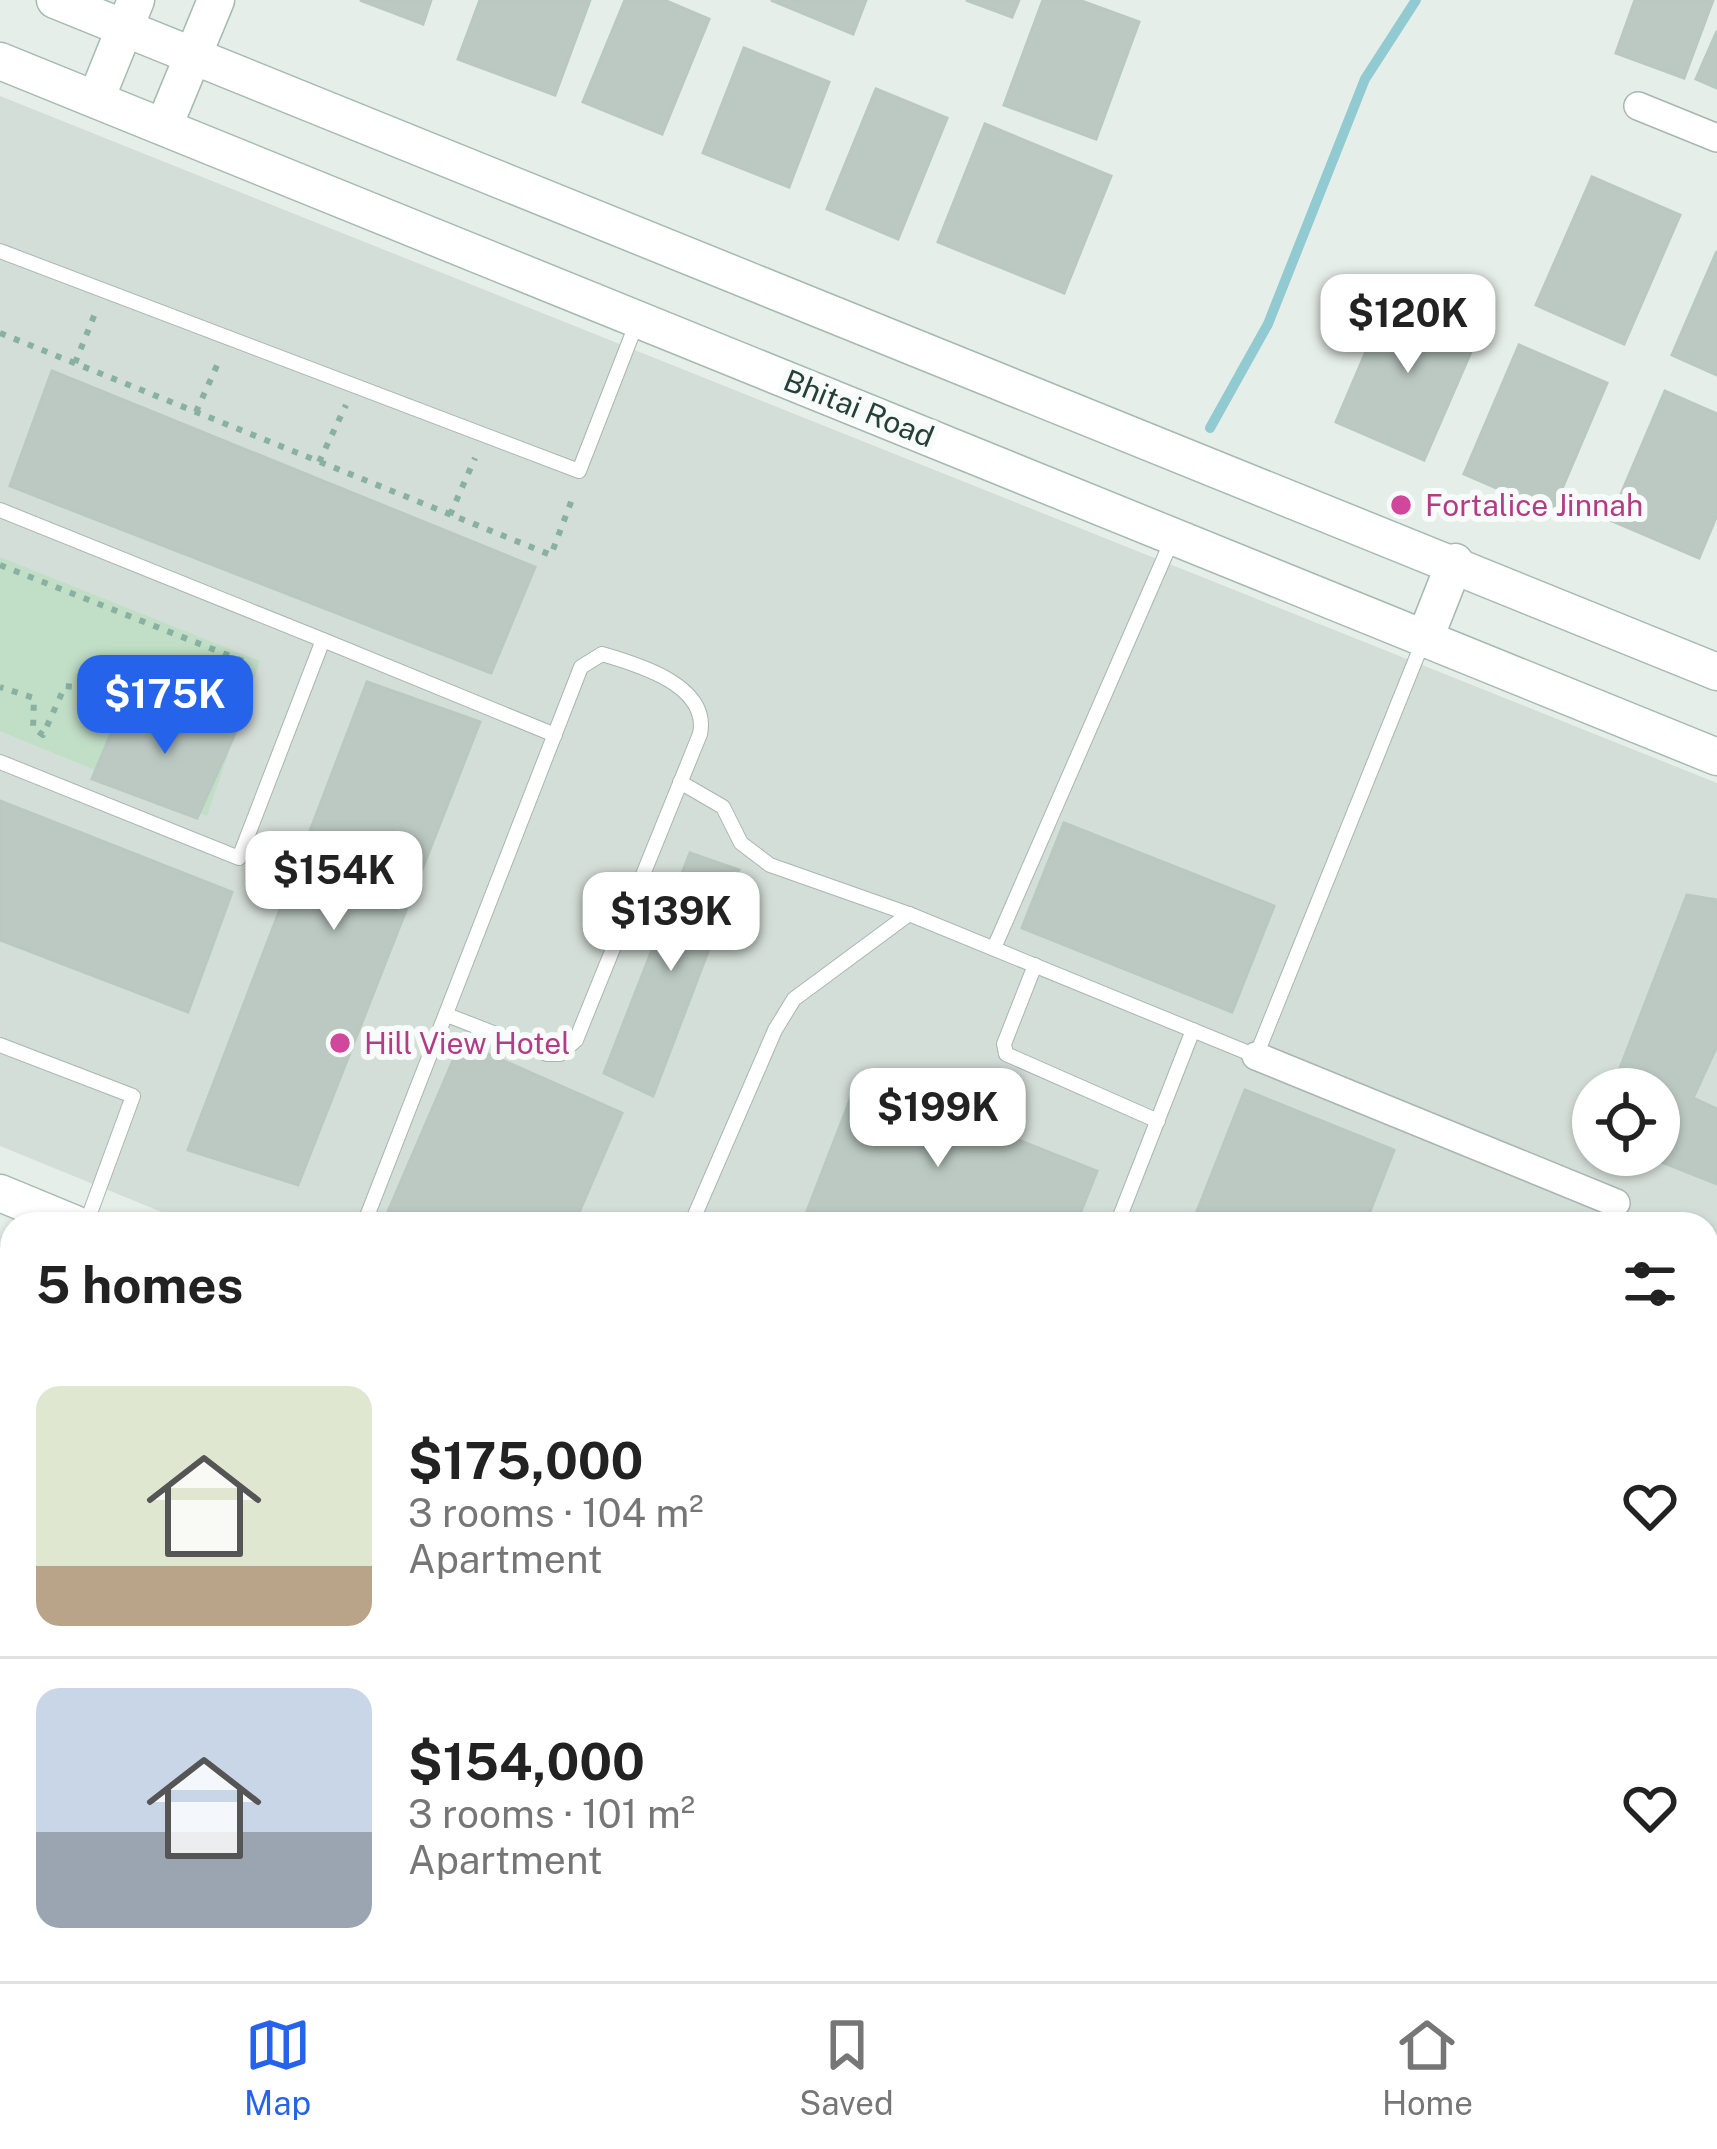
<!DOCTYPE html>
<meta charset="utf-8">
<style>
body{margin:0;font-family:"Public Sans",sans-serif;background:#f2f2f2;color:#222;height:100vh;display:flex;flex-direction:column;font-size:45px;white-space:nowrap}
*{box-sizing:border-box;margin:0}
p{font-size:39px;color:#767676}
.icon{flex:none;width:66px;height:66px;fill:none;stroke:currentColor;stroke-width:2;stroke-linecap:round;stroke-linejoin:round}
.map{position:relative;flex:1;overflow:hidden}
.panel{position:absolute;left:0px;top:1212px;width:1719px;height:771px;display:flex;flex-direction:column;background:#fff;border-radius:36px 36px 0 0;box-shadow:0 3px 9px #0004}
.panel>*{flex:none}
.tools{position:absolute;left:1572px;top:1068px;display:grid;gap:24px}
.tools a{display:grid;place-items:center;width:108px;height:108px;border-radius:50%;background:#fff;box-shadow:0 3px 9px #0004;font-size:60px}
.price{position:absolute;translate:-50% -102px;padding:0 27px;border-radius:24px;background:#fff;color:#222;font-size:39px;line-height:78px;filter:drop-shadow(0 3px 6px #0008)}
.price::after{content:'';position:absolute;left:50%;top:72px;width:36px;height:27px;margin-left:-18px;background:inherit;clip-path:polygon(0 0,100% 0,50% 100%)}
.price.current{background:#2563eb;color:#fff}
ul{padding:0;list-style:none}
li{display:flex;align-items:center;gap:36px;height:300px;padding:0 36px}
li+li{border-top:3px solid #e0e0e0}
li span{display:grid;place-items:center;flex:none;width:336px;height:240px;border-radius:24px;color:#555}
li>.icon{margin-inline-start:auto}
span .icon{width:144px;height:144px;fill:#fffc;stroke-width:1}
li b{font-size:51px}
h2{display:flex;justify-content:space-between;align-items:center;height:144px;padding:0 36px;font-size:51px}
.menu{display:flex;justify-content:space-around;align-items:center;height:168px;border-top:3px solid #e0e0e0;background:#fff;font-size:33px;color:#767676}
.menu a{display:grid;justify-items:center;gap:6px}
.menu .current{color:#2563eb}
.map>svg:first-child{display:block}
</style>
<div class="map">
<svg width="1717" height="1981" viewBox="0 0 1717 1981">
<rect width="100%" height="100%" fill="#e6eeea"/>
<!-- built -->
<path fill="#d4ded9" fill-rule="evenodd" d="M0,96l1717,687v1061l-10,-4v-616h-1516l-191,-78zM1593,1089h66v66h-66z"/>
<!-- green -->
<path fill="#c1dec7" d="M0,557l260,104 -53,155 -207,-85z"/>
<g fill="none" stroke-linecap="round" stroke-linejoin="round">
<!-- stream -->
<g stroke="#91cad0" stroke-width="10">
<path d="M1210,428l58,-104 97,-245 51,-79"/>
<path d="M768,1971l4,10"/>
</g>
</g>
<!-- building -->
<g fill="#bcc9c3" stroke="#b9c8c1" stroke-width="3">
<path d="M360,0h71l-8,24z"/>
<path d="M480,0h110l-35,95 -97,-36z"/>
<path d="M625,0h39l45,19 -47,115 -79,-32z"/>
<path d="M771,0h95l-13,34z"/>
<path d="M966,0h53l-7,17z"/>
<path d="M1043,0h36l60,22 -43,117 -92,-34z"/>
<path d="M1635,0h78l-29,78 -68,-25z"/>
<path d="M1717,31v57l-21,-9z"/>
<path d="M744,48l85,34 -40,105 -86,-34z"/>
<path d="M876,89l71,29 -49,121 -71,-30z"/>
<path d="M985,124l126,52 -47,117 -126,-51z"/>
<path d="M1592,177l88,38 -56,129 -88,-39z"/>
<path d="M1717,251v124l-45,-20z"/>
<path d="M1391,293l89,38 -56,129 -88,-38z"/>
<path d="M1519,345l88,38 -55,129 -88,-38z"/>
<path d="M52,371l483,196 -44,106 -481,-187z"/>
<path d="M1665,391l52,23v101l-18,43 -89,-38z"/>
<path d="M367,682l113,40 -182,463 -110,-35z"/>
<path d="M111,708l130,12 -44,98 -105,-39 20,-48z"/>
<path d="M0,801l232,91 -44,120 -188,-72z"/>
<path d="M1064,823l210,83 -42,106 -210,-84z"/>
<path d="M690,853l49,17 -86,226 -49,-23z"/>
<path d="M1687,895l30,5v146l-24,52 24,11v75l-73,-29h15v-66h-47z"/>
<path d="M461,1042l161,71 -48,111h-166l-21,-10z"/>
<path d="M859,1077l238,94 -21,53h-274z"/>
<path d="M1245,1090l149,60 -29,74h-173z"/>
<path d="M0,1410l12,5v67l-12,27z"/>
<path d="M12,1479v120l-12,-6v-87z"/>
<path d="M1707,1510l10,9v217l-10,12z"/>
<path d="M0,1593l12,5v189l-12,-5z"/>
<path d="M1111,1971h100l-5,10h-87l-11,-5z"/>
<path d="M1266,1971h101l-4,10h-101z"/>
<path d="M1401,1971h49l22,10h-75z"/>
</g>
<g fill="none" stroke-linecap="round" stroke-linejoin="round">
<!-- lane casing -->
<g stroke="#a8b6b1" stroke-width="16">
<g id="lane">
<path d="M0,251l579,220 58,-149"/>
<path d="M0,510l323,130 -84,218 -239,-96"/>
<path d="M323,640l232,95"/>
<path d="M680,782l43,25 18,36 29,22 139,49 347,142 168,-417"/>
<path d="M994,948l178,-408"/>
<path d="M1035,965l-31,79 2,10 152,67"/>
<path d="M0,1045l133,51 -47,128"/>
<path d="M364,1224l217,-557 21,-13c38,11 108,32 98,80l-124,306 -16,14h-13l-100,-39"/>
<path d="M691,1224l84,-194 19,-31 115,-85"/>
<path d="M1117,1224l76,-194"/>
</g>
</g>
<!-- street casing -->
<g stroke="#a8b6b1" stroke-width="30">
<g id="street">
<path d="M1638,106l79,32"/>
<path d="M1256,1056l360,147"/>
<path d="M0,1905l12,5"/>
<path d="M161,1971l24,10"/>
</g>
</g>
<!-- secondary casing -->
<g stroke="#a5bab1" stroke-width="39">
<g id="secondary">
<path d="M55,0l1662,672"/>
<path d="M0,61l1717,696"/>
<path d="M96,99l40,-99"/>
<path d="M164,126l52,-126"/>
<path d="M1425,638l30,-76"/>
<path d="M0,1193l75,31"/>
<path d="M0,1265l12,5"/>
<path d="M1707,1875l10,3"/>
<path d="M1707,1950l10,4"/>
</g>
</g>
<!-- path -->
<g stroke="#88b1a2" stroke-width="6" stroke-dasharray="6 9" stroke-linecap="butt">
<path d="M0,333l551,222 23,-61"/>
<path d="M75,363l21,-52"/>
<path d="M196,412l23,-51"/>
<path d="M319,462l27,-57"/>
<path d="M450,515l25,-57"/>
<path d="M0,565l243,96 -12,42 -166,-17 -22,49 -10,-7 1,-30 -34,-11"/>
</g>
<!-- lane -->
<use href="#lane" stroke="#fff" stroke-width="14"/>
<!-- street -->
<use href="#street" stroke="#fff" stroke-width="27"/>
<!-- secondary -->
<use href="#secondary" stroke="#fff" stroke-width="36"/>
</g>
<!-- markers -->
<g fill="#d1479c" stroke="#f7fbf9" stroke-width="4.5">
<circle cx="1401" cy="505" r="12"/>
<circle cx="340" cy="1043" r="12"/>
</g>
<g text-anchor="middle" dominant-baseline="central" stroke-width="12" stroke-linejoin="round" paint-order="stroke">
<!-- street labels -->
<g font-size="30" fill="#254038" stroke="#f7fbf9">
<text transform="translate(859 408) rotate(22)">Bhitai Road</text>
</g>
<!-- hotel labels -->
<g font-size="30" fill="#b23c85" stroke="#f7fbf9" text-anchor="start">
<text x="1425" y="505">Fortalice Jinnah</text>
<text x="364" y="1043">Hill View Hotel</text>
</g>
</g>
</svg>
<div class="tools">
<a><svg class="icon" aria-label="locate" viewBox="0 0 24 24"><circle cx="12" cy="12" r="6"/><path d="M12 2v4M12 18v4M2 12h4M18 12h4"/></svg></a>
</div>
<b class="price" style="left:1408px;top:376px">$120K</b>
<b class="price current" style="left:165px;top:757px">$175K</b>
<b class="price" style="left:334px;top:933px">$154K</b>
<b class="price" style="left:671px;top:974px">$139K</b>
<b class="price" style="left:938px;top:1170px">$199K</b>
<section class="panel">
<h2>5 homes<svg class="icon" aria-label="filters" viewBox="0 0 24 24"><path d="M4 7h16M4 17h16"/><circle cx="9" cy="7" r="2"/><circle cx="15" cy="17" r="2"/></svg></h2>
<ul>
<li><span style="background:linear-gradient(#dfe7d0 75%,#b9a48a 0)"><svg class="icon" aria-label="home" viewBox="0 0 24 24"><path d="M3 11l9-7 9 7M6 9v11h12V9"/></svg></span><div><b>$175,000</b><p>3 rooms · 104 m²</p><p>Apartment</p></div><svg class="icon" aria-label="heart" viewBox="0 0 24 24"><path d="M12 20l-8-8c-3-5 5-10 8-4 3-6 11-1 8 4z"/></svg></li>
<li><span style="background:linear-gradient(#c9d6e8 60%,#9aa5b1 0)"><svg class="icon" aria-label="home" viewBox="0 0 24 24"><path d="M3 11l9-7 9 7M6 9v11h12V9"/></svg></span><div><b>$154,000</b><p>3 rooms · 101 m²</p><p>Apartment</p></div><svg class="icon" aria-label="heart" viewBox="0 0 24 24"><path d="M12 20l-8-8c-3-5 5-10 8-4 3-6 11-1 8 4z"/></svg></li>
</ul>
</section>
</div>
<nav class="menu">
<a class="current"><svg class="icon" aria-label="map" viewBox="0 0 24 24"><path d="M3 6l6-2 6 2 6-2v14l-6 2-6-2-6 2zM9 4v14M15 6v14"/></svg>Map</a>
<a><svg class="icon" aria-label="saved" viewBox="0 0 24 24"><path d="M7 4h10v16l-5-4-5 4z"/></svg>Saved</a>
<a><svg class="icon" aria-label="home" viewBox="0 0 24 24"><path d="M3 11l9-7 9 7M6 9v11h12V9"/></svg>Home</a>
</nav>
